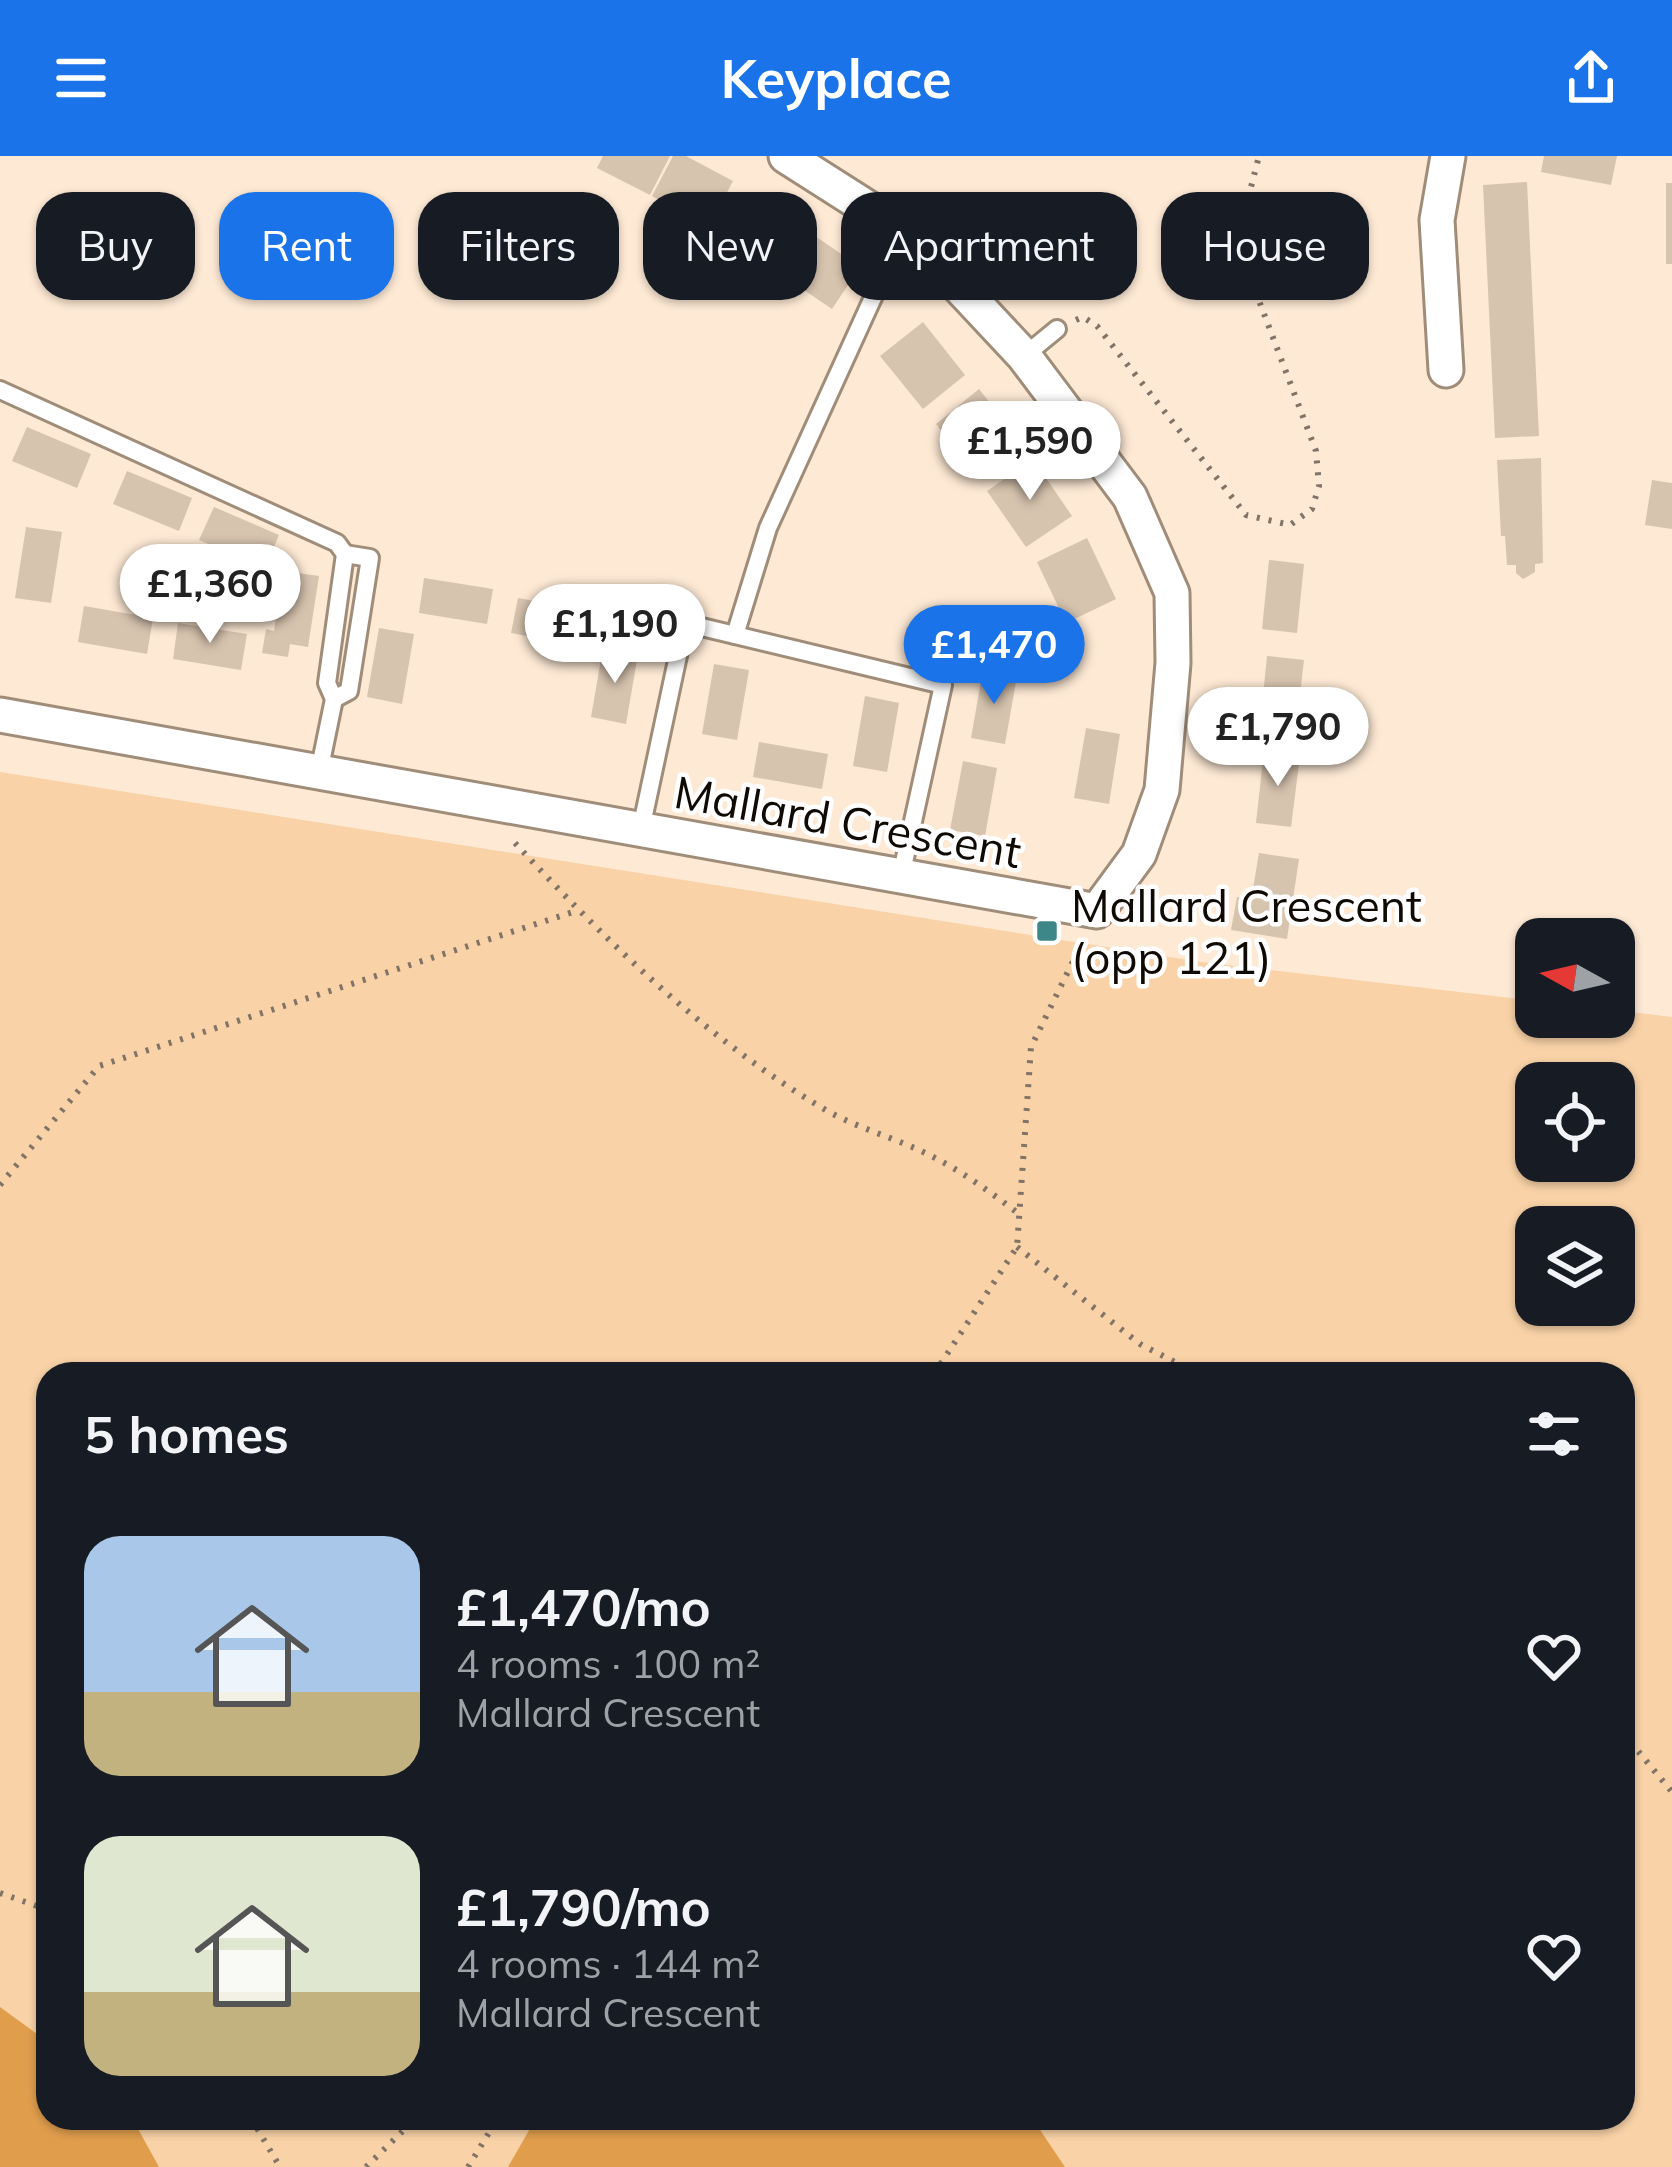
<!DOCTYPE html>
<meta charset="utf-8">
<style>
body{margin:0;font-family:Mulish,sans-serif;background:#20242c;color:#f1f3f6;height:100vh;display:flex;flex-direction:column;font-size:45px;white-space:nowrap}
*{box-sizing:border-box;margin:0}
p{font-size:39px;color:#9ea1a6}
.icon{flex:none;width:66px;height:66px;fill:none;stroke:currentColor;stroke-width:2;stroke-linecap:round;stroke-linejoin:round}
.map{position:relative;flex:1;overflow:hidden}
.panel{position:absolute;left:36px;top:1206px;width:1599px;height:768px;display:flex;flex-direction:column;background:#171b24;border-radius:36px;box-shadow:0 3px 9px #0004}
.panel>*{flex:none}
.top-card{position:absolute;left:36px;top:36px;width:1602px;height:108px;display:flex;gap:24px}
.needle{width:78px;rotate:278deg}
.controls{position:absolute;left:1515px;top:762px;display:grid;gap:24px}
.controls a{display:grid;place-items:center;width:120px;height:120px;border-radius:24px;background:#171b24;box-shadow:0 3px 9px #0004;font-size:60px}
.price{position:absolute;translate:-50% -102px;padding:0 27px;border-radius:42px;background:#fff;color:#222;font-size:39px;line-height:78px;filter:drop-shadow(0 3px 6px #0008)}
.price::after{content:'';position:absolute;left:50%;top:72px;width:36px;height:27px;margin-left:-18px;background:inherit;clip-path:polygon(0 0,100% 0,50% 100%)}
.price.selected{background:#1a73e8;color:#fff}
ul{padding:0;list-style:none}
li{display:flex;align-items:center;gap:36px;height:300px;padding:0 48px}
li span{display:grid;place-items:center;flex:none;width:336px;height:240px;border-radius:36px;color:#555}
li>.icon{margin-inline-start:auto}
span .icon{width:144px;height:144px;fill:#fffc;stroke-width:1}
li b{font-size:51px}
h2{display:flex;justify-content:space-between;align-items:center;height:144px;padding:0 48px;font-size:51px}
.chip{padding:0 42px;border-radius:36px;background:#171b24;box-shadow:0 3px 9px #0004;font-size:42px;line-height:108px}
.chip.selected{background:#1a73e8;color:#fff}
header{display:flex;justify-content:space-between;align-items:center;height:156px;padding:0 48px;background:#1a73e8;color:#fff;font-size:54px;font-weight:700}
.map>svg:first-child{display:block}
</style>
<header><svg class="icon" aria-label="menu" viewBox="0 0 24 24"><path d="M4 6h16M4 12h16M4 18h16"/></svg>Keyplace<svg class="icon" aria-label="share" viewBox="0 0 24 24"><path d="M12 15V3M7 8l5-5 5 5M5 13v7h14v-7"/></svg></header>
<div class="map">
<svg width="1672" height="2011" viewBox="0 0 1672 2011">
<rect width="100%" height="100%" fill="#fde9d4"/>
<!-- green -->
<path fill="#f9d2a7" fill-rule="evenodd" d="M0,616l1201,190 335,39v16h78v-7l58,7v1150h-1672zM1536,927h78v78h-78zM1536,1071h78v78h-78zM48,1218h1575v744h-1575z"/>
<!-- water -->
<g fill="#e09e4d">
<path d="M0,1851l48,35v76h84l27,49h-159z"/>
<path d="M536,1962h496l33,49h-557z"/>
</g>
<!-- building -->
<g fill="#d7c4af">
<path d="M603,0h67l-20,39 -53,-27z"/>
<path d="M673,0h13l47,25 -24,46 -57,-31z"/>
<path d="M1544,0h73l-6,29 -70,-13z"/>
<path d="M1527,26l12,254 -44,2 -12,-253z"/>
<rect x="1666" y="27" width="6" height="81"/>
<path d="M754,41l50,32 -29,44 -49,-32z"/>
<path d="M808,75l52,36 -28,42 -53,-36z"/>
<path d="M923,166l42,53 -42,34 -43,-53z"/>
<path d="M979,233l42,53 -44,34 -41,-52z"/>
<path d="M27,271l64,27 -14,34 -65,-27z"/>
<path d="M1541,302l2,105 -8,1v8l-12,7 -7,-6v-8h-9l-2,-29h-4l-4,-76z"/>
<path d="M1033,303l39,57 -46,31 -39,-56z"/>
<path d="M127,315l65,27 -13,33 -66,-27z"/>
<path d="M1652,324l20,3v46l-27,-4z"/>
<path d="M214,351l65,28 -14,33 -66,-28z"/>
<path d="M26,371l36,5 -11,71 -36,-5z"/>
<path d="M1087,382l29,61 -50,24 -29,-61z"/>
<path d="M1269,404l35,4 -7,69 -35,-4z"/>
<path d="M283,415l36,5 -11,71 -18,-3 -2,13 -26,-4 4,-24 8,2z"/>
<path d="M424,422l69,11 -6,35 -68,-11z"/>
<path d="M518,442l68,12 -6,36 -69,-13z"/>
<path d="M84,450l69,12 -6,36 -69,-12z"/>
<path d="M178,467l69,11 -6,36 -68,-11z"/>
<path d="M379,472l35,6 -12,70 -35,-7z"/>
<path d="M603,492l35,6 -12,70 -35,-7z"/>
<path d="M1267,500l37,4 -8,69 -36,-3z"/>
<path d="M714,508l35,6 -12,70 -35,-6z"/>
<path d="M983,514l34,6 -12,68 -34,-6z"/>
<path d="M865,540l34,7 -12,69 -34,-6z"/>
<path d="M1086,572l34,6 -11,70 -35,-6z"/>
<path d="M759,586l69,12 -6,35 -69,-12z"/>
<path d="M1264,595l36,5 -9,71 -35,-4z"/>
<path d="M963,605l34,7 -12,68 -35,-6z"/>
<path d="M1259,697l40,6 -12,80 -56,-9 6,-33 14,3z"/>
</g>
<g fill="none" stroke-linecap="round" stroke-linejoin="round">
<!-- service casing -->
<g stroke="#9f8d79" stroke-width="22">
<g id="service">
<path d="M1024,200l33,-27"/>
<path d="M0,234l337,153 8,11 -18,129 7,16 -15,73"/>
<path d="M735,479l33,-107 134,-294"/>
<path d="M334,543l15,-8 21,-133 -25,-4"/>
<path d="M641,673l44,-206 258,62 -42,191"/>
</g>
</g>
<!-- minor casing -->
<g stroke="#9f8d79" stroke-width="39">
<g id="minor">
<path d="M1446,214l-9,-150 11,-64"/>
<path d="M0,559l1097,196 42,-57 23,-64 11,-127 -1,-70 -42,-96 -106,-141 -72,-77 -64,-58 -102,-65"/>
</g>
</g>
<!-- path -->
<g stroke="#817467" stroke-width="6" stroke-dasharray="3 9" stroke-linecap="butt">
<path d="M1076,164l7,-3 14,9 149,189 44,10 22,-16 7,-23 -3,-35 -58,-153 -8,-107 9,-35"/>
<path d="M515,687c90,97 189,194 304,263 30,19 67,29 100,44 37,17 69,40 100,64"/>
<path d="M0,1029l99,-119 477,-155"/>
<path d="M1017,1091l123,97 58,30"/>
<path d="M934,1218l83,-127 14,-200 52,-106"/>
<path d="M1623,1577l49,59"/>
<path d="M0,1737l48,17"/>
<path d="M251,1962l29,49"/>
<path d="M366,2011l50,-49"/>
<path d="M468,2011l30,-49"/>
</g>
<!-- service -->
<use href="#service" stroke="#fff" stroke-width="16"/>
<!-- minor -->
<use href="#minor" stroke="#fff" stroke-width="33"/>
</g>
<!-- markers -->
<rect fill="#3e8789" stroke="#fff" stroke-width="4.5" x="1035" y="763" width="24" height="24" rx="6"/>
<g text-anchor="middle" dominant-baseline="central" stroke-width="9" stroke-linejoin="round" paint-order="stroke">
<!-- street labels -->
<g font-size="45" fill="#100a04" stroke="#fff">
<text transform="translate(848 665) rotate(10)">Mallard Crescent</text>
</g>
<!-- poi labels -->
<g font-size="45" fill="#100a04" stroke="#fff" text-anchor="start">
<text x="1071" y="749">Mallard Crescent<tspan x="1071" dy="52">(opp 121)</tspan></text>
</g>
</g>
</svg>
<div class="controls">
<a><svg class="needle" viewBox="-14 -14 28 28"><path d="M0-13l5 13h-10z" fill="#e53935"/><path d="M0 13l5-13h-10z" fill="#9ea1a6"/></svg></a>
<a><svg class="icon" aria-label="locate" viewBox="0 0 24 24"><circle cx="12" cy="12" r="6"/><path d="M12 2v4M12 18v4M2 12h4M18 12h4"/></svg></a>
<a><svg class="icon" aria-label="layers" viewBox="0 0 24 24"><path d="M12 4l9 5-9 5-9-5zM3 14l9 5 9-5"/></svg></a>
</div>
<b class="price" style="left:1030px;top:347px">£1,590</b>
<b class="price" style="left:210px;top:490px">£1,360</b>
<b class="price" style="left:615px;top:530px">£1,190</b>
<b class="price selected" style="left:994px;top:551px">£1,470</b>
<b class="price" style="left:1278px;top:633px">£1,790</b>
<div class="top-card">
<a class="chip">Buy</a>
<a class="chip selected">Rent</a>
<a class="chip">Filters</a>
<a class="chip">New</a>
<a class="chip">Apartment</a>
<a class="chip">House</a>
</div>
<section class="panel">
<h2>5 homes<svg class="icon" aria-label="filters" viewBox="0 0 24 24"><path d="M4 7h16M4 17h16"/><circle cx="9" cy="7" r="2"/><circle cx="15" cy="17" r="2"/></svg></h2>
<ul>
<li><span style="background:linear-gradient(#a9c7e8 65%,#c2b280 0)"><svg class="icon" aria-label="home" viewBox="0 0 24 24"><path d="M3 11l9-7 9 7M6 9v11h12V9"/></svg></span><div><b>£1,470/mo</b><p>4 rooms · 100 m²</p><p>Mallard Crescent</p></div><svg class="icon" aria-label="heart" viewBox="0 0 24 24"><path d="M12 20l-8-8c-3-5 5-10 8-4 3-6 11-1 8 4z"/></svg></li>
<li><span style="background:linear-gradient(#dfe7d0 65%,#c2b280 0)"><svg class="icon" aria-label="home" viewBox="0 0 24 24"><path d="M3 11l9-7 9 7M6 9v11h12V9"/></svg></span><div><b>£1,790/mo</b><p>4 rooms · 144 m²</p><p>Mallard Crescent</p></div><svg class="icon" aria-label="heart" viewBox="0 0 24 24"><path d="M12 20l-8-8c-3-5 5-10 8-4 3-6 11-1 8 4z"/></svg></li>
</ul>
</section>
</div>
